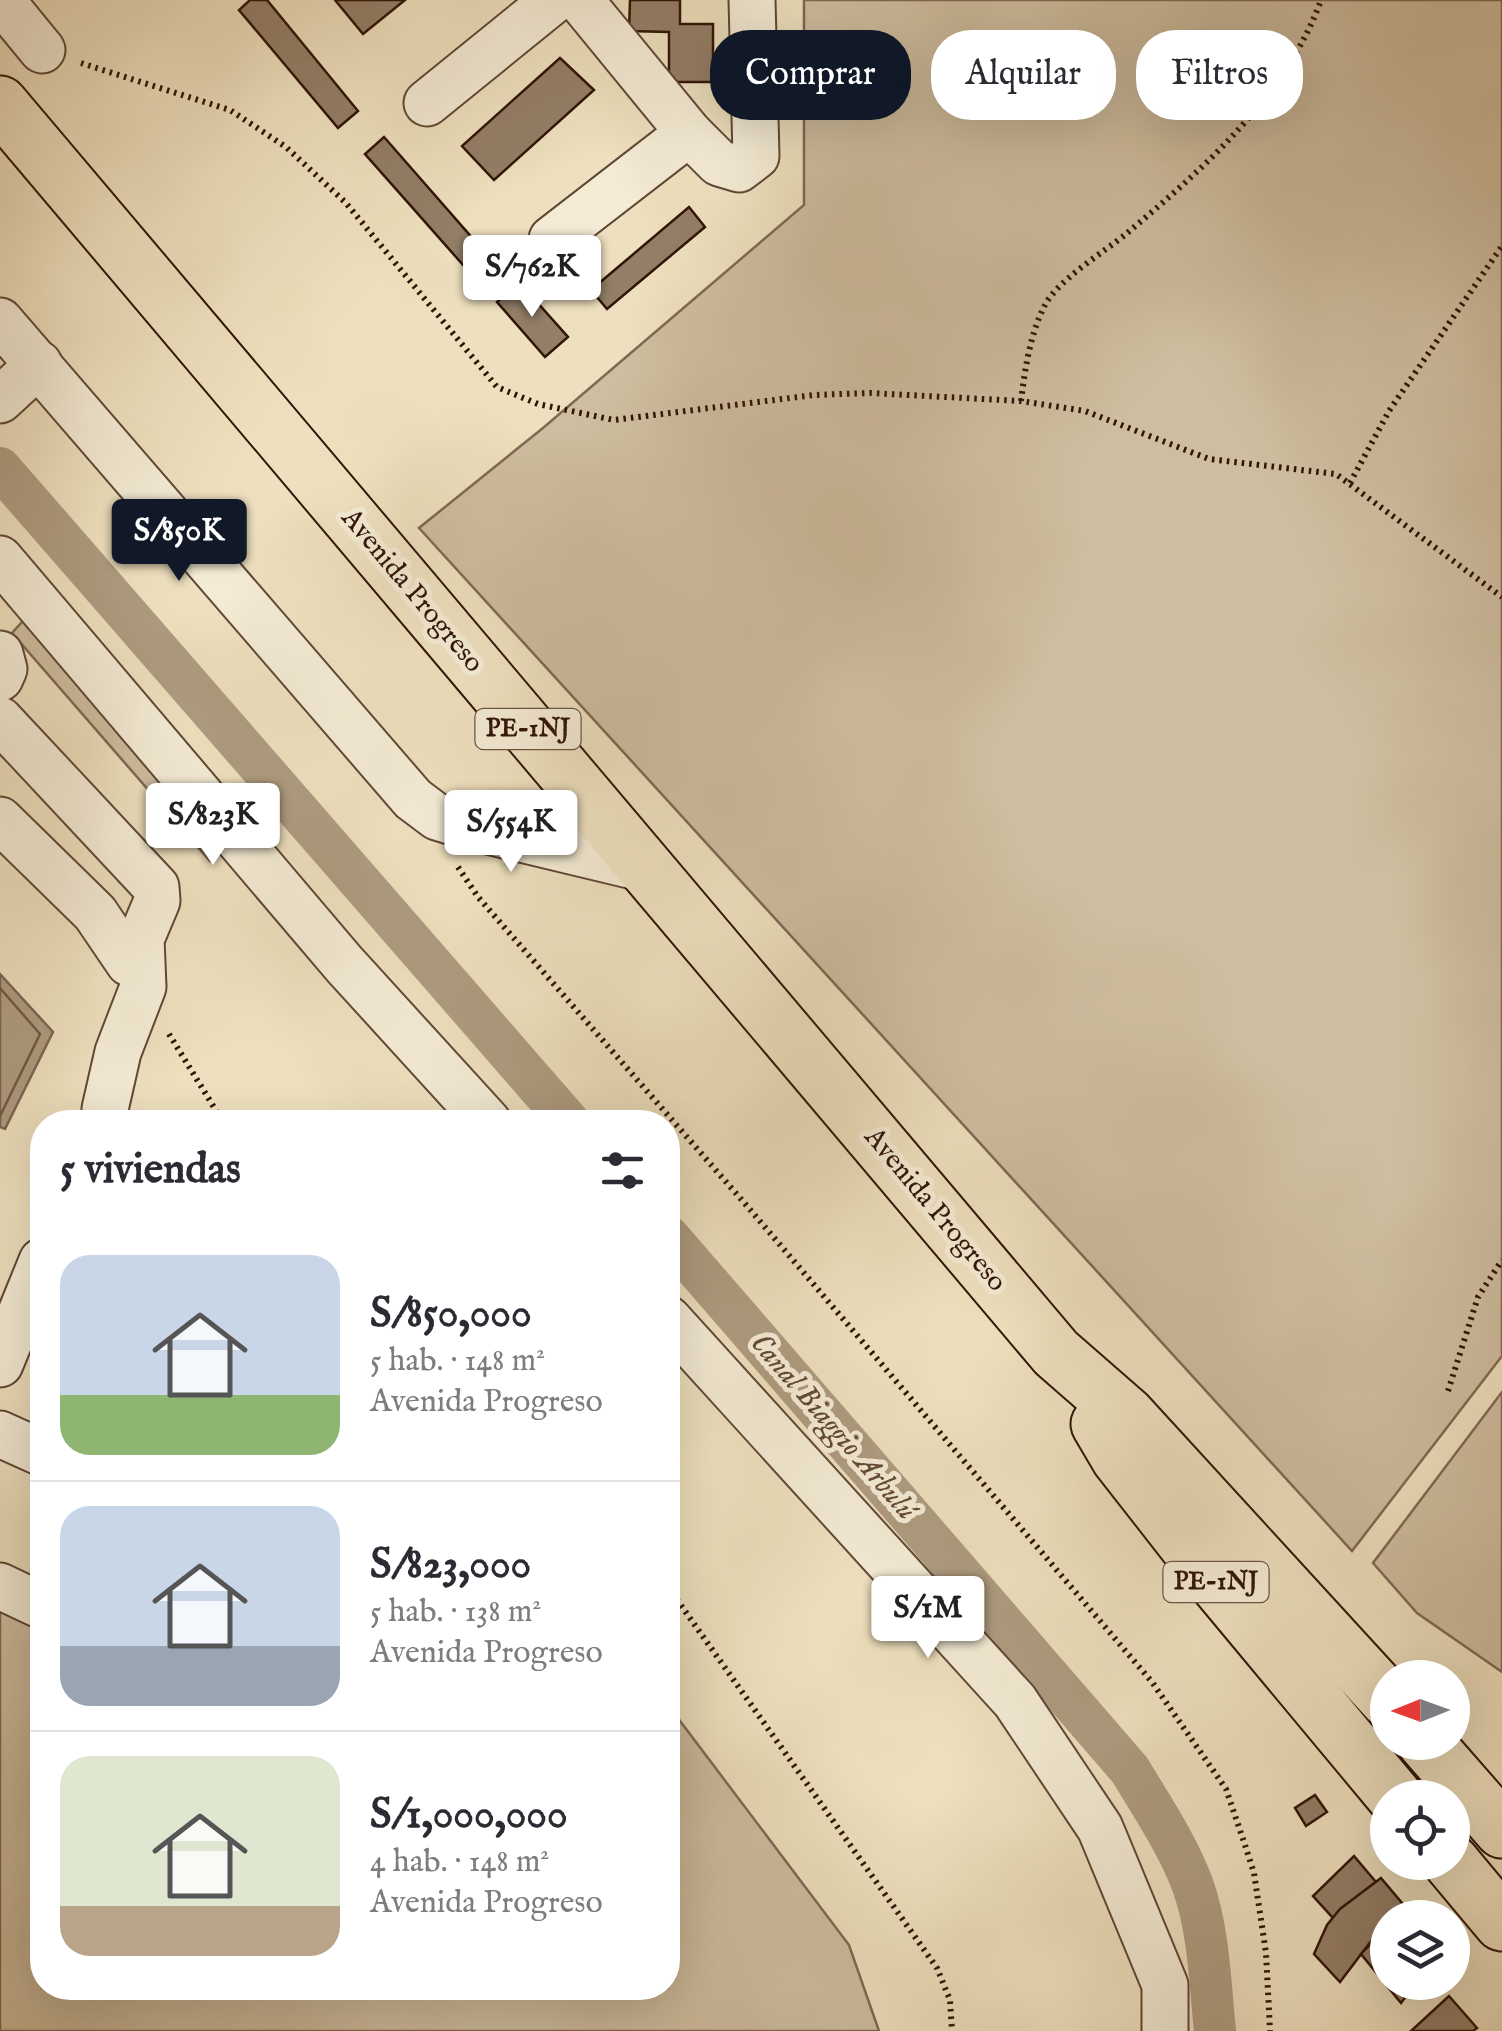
<!DOCTYPE html>
<html lang="es">
<meta charset="utf-8">
<style>
body{margin:0;font-family:"IM FELL English",serif;background:#f2f2f3;color:#2b2b33;height:100vh;display:flex;flex-direction:column;font-size:38px;white-space:nowrap}
*{box-sizing:border-box;margin:0}
p{font-size:32px;color:#7c7c81}
.icon{flex:none;width:55px;height:55px;fill:none;stroke:currentColor;stroke-width:2;stroke-linecap:round;stroke-linejoin:round}
.map{position:relative;flex:1;overflow:hidden}
.panel{position:absolute;left:30px;top:1110px;width:650px;height:890px;display:flex;flex-direction:column;background:#fff;border-radius:40px;box-shadow:0 10px 40px #0002}
.panel>*{flex:none}
.hud{position:absolute;left:710px;top:30px;width:640px;height:90px;display:flex;gap:20px}
.needle{width:65px;rotate:269deg}
.buttons{position:absolute;left:1370px;top:1660px;display:grid;gap:20px}
.buttons a{display:grid;place-items:center;width:100px;height:100px;border-radius:50%;background:#fff;box-shadow:0 10px 40px #0002;font-size:50px}
.price{position:absolute;translate:-50% -85px;padding:0 22px;border-radius:10px;background:#fff;color:#222;font-size:32px;line-height:65px;filter:drop-shadow(0 2px 5px #0008)}
.price::after{content:'';position:absolute;left:50%;top:60px;width:30px;height:22px;margin-left:-15px;background:inherit;clip-path:polygon(0 0,100% 0,50% 100%)}
.price.current{background:#111827;color:#fff}
ul{padding:0;list-style:none}
li{display:flex;align-items:center;gap:30px;height:250px;padding:0 30px}
li+li{border-top:2px solid #e1e1e2}
li span{display:grid;place-items:center;flex:none;width:280px;height:200px;border-radius:30px;color:#555}
li>.icon{margin-inline-start:auto}
span .icon{width:120px;height:120px;fill:#fffc;stroke-width:1}
li b{font-size:42px}
h2{display:flex;justify-content:space-between;align-items:center;height:120px;padding:0 30px;font-size:42px}
.tag{padding:0 35px;border-radius:40px;background:#fff;box-shadow:0 10px 40px #0002;font-size:35px;line-height:90px}
.tag.current{background:#111827;color:#fff}
.map>svg:first-child{display:block}
</style>
<div class="map">
<svg width="1502" height="2031" viewBox="0 0 1502 2031">
<rect width="100%" height="100%" fill="#eee0be"/>
<filter id="stains"><feTurbulence type="fractalNoise" baseFrequency=".002" numOctaves="4"/><feColorMatrix values="0 0 0 0 .2 0 0 0 0 .09 0 0 0 0 .02 0 0 0 .5 -.17"/></filter>
<radialGradient id="worn" r=".72"><stop offset=".6" stop-color="#630" stop-opacity="0"/><stop offset="1" stop-color="#630" stop-opacity=".3"/></radialGradient>
<!-- green -->
<g fill="#cebd9f" stroke="#806854" stroke-width="2.5">
<path d="M804,0h698v1356l-150,195 -933,-1023 124,-100 261,-223z"/>
<path d="M31,612l197,232 -18,17 -198,-228z"/>
<path d="M1502,1392v280l-85,-59 -44,-50z"/>
<path d="M0,1603l42,19v366h626v-283l181,240 30,86h-879z"/>
</g>
<!-- water -->
<path fill="#ae9b80" stroke="#7c6550" stroke-width="2.5" d="M0,974l53,58 -48,97 -5,-2z"/>
<g fill="none" stroke-linecap="round" stroke-linejoin="round">
<!-- shore -->
<path stroke="#705844" stroke-width="2.5" d="M0,988l40,46 -40,82"/>
<!-- canal -->
<g stroke="#ae9b80" stroke-width="42">
<path d="M0,468l569,654"/>
<path d="M668,1236l462,534c22,37 48,75 63,116 16,45 17,97 22,145"/>
</g>
</g>
<!-- building -->
<g fill="#937e67" stroke="#311408" stroke-width="2.5">
<path d="M250,0h17l91,111 -20,17 -99,-118z"/>
<path d="M335,0h70l-42,34z"/>
<path d="M630,0h50v24h33v58h-44v-50l-40,-1z"/>
<path d="M560,58l34,32 -100,90 -32,-34z"/>
<path d="M384,137l105,120 -18,17 -106,-120z"/>
<path d="M689,207l16,20 -98,82 -16,-19z"/>
<path d="M519,282l49,55 -23,20 -48,-55z"/>
<path d="M1315,1795l12,17 -21,14 -11,-18z"/>
<path d="M1354,1856l22,26 -43,36 -20,-22z"/>
<path d="M1381,1878l26,31 -10,9h-9v8l-17,15 -31,41 -26,-28 13,-29 13,-16z"/>
<path d="M1388,1926v56h29l-16,21 -40,-49z"/>
<path d="M1449,1996l28,32 -4,3h-62z"/>
</g>
<g fill="none" stroke-linecap="round" stroke-linejoin="round">
<!-- minor casing -->
<g stroke="#604736" stroke-width="49">
<g id="minor">
<path d="M1,0l41,50"/>
<path d="M580,0l109,133 30,30 20,6 17,-13 -4,-156"/>
<path d="M427,103l127,-103"/>
<path d="M552,239l137,-106"/>
<path d="M0,321l413,478 24,18 26,8 183,44"/>
<path d="M0,400l39,-36"/>
<path d="M0,559l344,405 144,158"/>
<path d="M0,654l4,15 -4,9"/>
<path d="M0,720l156,167 1,14 -16,38 2,48 -25,65 -13,57"/>
<path d="M0,820l95,93 34,50"/>
<path d="M668,1319l347,382 85,127 65,157v46"/>
<path d="M0,1364l42,-103"/>
<path d="M0,1434l42,19"/>
<path d="M0,1586l42,20"/>
</g>
</g>
<!-- major casing -->
<g stroke="#311408" stroke-width="59">
<g id="major">
<path d="M0,104l1056,1249 71,62 261,285"/>
<path d="M1099,1424l20,34 93,119 184,221"/>
<path d="M1425,1742l77,88"/>
<path d="M1451,1862l51,61"/>
</g>
</g>
<!-- path -->
<g stroke="#311408" stroke-width="6" stroke-dasharray="2.5 5" stroke-linecap="butt">
<path d="M81,63l149,47 56,37 60,56 151,184 41,17 76,16 200,-25 56,-2 151,8 64,10 124,48 127,15 166,123"/>
<path d="M1021,401c4,-32 9,-67 24,-96 13,-25 59,-53 81,-71 76,-64 161,-139 195,-234"/>
<path d="M1350,483l39,-72 113,-165"/>
<path d="M458,867l20,30 269,309 405,476 74,107 19,56 9,28 12,80 4,78"/>
<path d="M169,1034l54,88"/>
<path d="M1448,1391l30,-94 24,-37"/>
<path d="M668,1587l269,381 13,32 2,31"/>
</g>
<!-- minor -->
<use href="#minor" stroke="#f4ebd5" stroke-width="45"/>
<!-- major -->
<use href="#major" stroke="#eee0be" stroke-width="55"/>
</g>
<g text-anchor="middle" dominant-baseline="central" stroke-width="10" stroke-linejoin="round" paint-order="stroke">
<!-- shield labels -->
<g fill="#f4ebd5" stroke="#6c5446" stroke-width="2.5">
<rect x="475.5" y="709" width="105" height="40" rx="8"/>
<rect x="1163.5" y="1562" width="105" height="40" rx="8"/>
</g>
<g font-size="25" font-weight="bold" fill="#311408">
<text x="528" y="729">PE-1NJ</text>
<text x="1216" y="1582">PE-1NJ</text>
</g>
<!-- street labels -->
<g font-size="28" fill="#311408" stroke="#f4ebd5">
<text transform="translate(412 591) rotate(50)">Avenida Progreso</text>
<text transform="translate(935 1210) rotate(50)">Avenida Progreso</text>
</g>
<!-- water labels -->
<g font-size="30" font-style="italic" fill="#634a38" stroke="#f4ebd5">
<text transform="translate(833 1427) rotate(49)">Canal Biaggio Arbulú</text>
</g>
</g>
<rect width="100%" height="100%" filter="url(#stains)"/>
<rect width="100%" height="100%" fill="url(#worn)"/>
</svg>
<div class="buttons">
<a><svg class="needle" viewBox="-14 -14 28 28"><path d="M0-13l5 13h-10z" fill="#e53935"/><path d="M0 13l5-13h-10z" fill="#7c7c81"/></svg></a>
<a><svg class="icon" aria-label="locate" viewBox="0 0 24 24"><circle cx="12" cy="12" r="6"/><path d="M12 2v4M12 18v4M2 12h4M18 12h4"/></svg></a>
<a><svg class="icon" aria-label="layers" viewBox="0 0 24 24"><path d="M12 4l9 5-9 5-9-5zM3 14l9 5 9-5"/></svg></a>
</div>
<b class="price" style="left:532px;top:320px">S/762K</b>
<b class="price current" style="left:179px;top:584px">S/850K</b>
<b class="price" style="left:213px;top:868px">S/823K</b>
<b class="price" style="left:511px;top:875px">S/554K</b>
<b class="price" style="left:928px;top:1661px">S/1M</b>
<div class="hud">
<a class="tag current">Comprar</a>
<a class="tag">Alquilar</a>
<a class="tag">Filtros</a>
</div>
<section class="panel">
<h2>5 viviendas<svg class="icon" aria-label="filters" viewBox="0 0 24 24"><path d="M4 7h16M4 17h16"/><circle cx="9" cy="7" r="2"/><circle cx="15" cy="17" r="2"/></svg></h2>
<ul>
<li><span style="background:linear-gradient(#c9d6e8 70%,#8fb573 0)"><svg class="icon" aria-label="home" viewBox="0 0 24 24"><path d="M3 11l9-7 9 7M6 9v11h12V9"/></svg></span><div><b>S/850,000</b><p>5 hab. · 148 m²</p><p>Avenida Progreso</p></div></li>
<li><span style="background:linear-gradient(#c9d6e8 70%,#9aa5b1 0)"><svg class="icon" aria-label="home" viewBox="0 0 24 24"><path d="M3 11l9-7 9 7M6 9v11h12V9"/></svg></span><div><b>S/823,000</b><p>5 hab. · 138 m²</p><p>Avenida Progreso</p></div></li>
<li><span style="background:linear-gradient(#dfe7d0 75%,#b9a48a 0)"><svg class="icon" aria-label="home" viewBox="0 0 24 24"><path d="M3 11l9-7 9 7M6 9v11h12V9"/></svg></span><div><b>S/1,000,000</b><p>4 hab. · 148 m²</p><p>Avenida Progreso</p></div></li>
</ul>
</section>
</div>
